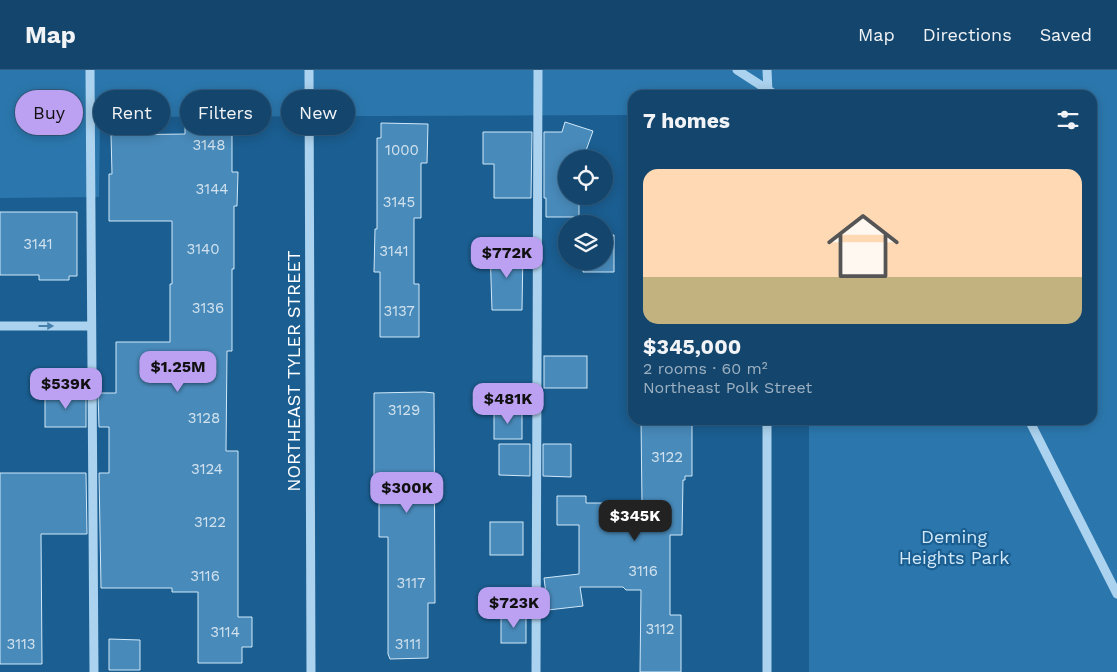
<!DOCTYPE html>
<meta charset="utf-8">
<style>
body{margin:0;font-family:"Work Sans",sans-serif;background:#1d4d72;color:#f1f3f6;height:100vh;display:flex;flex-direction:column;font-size:19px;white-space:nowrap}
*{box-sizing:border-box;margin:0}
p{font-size:16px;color:#9db1c2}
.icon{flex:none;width:28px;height:28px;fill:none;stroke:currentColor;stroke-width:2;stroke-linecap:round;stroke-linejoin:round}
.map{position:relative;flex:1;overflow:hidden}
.sheet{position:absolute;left:628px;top:20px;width:469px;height:335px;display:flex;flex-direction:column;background:#14466d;border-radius:15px;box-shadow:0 2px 12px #0003,0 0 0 1px #335e80}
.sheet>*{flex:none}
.banner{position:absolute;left:15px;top:20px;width:475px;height:45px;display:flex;gap:10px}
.buttons{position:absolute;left:558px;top:80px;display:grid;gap:10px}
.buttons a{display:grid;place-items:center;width:55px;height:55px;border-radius:50%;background:#14466d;box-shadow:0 2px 12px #0003,0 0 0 1px #335e80;font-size:25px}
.price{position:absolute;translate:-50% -42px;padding:0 11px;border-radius:10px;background:#bca0f2;color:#111;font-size:16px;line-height:32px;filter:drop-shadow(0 1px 2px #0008)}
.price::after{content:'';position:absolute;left:50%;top:30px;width:15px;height:11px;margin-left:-8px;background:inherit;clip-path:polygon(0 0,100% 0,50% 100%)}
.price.active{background:#222;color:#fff}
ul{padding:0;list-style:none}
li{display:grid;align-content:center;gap:10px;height:265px;padding:0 15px}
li+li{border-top:1px solid #335e80}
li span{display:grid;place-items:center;height:155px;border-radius:15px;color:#555}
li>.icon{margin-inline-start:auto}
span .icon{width:90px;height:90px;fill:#fffc;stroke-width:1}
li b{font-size:21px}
h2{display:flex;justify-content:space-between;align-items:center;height:60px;padding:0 15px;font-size:21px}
.tag{padding:0 18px;border-radius:22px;background:#14466d;box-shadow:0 2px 12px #0003,0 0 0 1px #335e80;font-size:18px;line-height:45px}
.tag.active{background:#bca0f2;color:#111}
header{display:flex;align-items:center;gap:30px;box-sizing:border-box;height:70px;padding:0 25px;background:#14466d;border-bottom:1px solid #335e80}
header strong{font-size:24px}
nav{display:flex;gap:28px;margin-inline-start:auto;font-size:18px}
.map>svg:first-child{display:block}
</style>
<header>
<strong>Map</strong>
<nav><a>Map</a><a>Directions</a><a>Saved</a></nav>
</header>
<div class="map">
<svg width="1117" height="602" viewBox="0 0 1117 602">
<rect width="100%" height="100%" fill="#1b5e91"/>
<!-- green -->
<path fill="#2b77ad" d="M0,0h1117v602h-308v-252h282v-325h-459v20l-532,2 -1,80 -99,1z"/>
<!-- building -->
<g fill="#488aba" stroke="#d1e9fa">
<path d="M565,52l28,9 -10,28h-17v37h13v21h-33v-19h-2v-66h18z"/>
<path d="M185,53h47v49h6l-1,34h-3v63h-2v82h-5l-1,100h12v166h14v30h-10v16h-44v-71h-26v-4h-71l-2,-115h10v-46h-10l-1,-34h18v-51h54v-58h2v-63h-63v-47h3l-1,-39 74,-1z"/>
<path d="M381,53l47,1 -1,39h-6v55h-7v66h5v53h-39v-65h-6l1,-43h2v-91h4z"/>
<path d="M483,62h49l-1,66h-37v-34h-11z"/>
<path d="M0,142h77v64h-8v4h-30v-5h-39z"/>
<path d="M604,165h10v37h-31v-11h21z"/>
<path d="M490,179h33l-1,61h-30z"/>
<rect x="544" y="286" width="43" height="32"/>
<path d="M424,322l10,1 1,210h-7v55l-38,1 -2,-5v-117h-9v-55h-5v-89z"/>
<rect x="45" y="323" width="41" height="34"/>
<rect x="494" y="341" width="28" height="28"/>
<path d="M641,350h51v56h-7v4h-2l-1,55h-12v80h11v57h-41l1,-82h-15l-3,-3h-43l3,19 -35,4 -4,-32 35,-4v-49h-22v-29h29v7h56z"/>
<path d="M499,374h31v32l-31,-1z"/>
<path d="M543,374h28v33l-28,-1z"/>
<path d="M0,403h86l1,61h-46l1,130h-42z"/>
<rect x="490" y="452" width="33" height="33"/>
<rect x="501" y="545" width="25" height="28"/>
<path d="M109,569l31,1v30h-31z"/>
</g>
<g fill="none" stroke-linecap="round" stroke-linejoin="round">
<!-- minor -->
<g stroke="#abd2ee" stroke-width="9">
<path d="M90,0l4,602"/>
<path d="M309,0l2,602"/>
<path d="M737,0l39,25"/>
<path d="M767,0l1,22"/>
<path d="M0,256h91"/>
<path d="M1029,350l88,174"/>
<path d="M536,602l2,-602"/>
<path d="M767,602v-252"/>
</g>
</g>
<!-- one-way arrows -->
<defs><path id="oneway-solid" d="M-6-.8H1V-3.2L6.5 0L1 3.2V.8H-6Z" transform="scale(1.25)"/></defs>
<use fill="#4681ad" href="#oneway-solid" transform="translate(46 256)"/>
<g text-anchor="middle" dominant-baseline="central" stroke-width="4.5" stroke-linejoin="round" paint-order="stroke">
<!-- number labels -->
<g font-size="15" fill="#d1e2ee">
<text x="209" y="75">3148</text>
<text x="402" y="80">1000</text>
<text x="212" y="119">3144</text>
<text x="399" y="132">3145</text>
<text x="38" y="174">3141</text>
<text x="203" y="179">3140</text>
<text x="394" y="181">3141</text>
<text x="208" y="238">3136</text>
<text x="399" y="241">3137</text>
<text x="404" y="340">3129</text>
<text x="204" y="348">3128</text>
<text x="667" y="387">3122</text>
<text x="207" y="399">3124</text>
<text x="210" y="452">3122</text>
<text x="643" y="501">3116</text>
<text x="205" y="506">3116</text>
<text x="411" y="513">3117</text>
<text x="660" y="559">3112</text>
<text x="225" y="562">3114</text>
<text x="21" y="574">3113</text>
<text x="408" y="574">3111</text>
</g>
<!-- street labels -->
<g font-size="18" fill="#fff" stroke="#1b5e91">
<text transform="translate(293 301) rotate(-90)">NORTHEAST TYLER STREET</text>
</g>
<!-- park labels -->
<g font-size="18" fill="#d1e9fa" stroke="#1b5e91">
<text x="954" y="466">Deming<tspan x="954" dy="21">Heights Park</tspan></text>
</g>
</g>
</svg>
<div class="buttons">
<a><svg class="icon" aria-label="locate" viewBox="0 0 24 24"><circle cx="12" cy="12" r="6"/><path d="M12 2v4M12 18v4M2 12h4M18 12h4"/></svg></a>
<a><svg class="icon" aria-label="layers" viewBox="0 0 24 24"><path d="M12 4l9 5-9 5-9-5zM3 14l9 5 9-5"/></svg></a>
</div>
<b class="price" style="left:507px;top:209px">$772K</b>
<b class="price" style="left:178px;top:323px">$1.25M</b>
<b class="price" style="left:66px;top:340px">$539K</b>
<b class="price" style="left:508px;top:355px">$481K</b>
<b class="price" style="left:407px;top:444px">$300K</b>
<b class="price active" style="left:635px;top:472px">$345K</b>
<b class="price" style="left:514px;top:559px">$723K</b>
<div class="banner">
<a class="tag active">Buy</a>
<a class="tag">Rent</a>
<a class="tag">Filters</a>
<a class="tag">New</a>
</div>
<section class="sheet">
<h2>7 homes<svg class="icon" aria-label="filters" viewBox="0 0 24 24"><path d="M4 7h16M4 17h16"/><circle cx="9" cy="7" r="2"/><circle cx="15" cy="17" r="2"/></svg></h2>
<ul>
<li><span style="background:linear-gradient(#ffd9b3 70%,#c2b280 0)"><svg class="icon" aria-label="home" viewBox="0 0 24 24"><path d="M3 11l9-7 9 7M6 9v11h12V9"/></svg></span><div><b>$345,000</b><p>2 rooms · 60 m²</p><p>Northeast Polk Street</p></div></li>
</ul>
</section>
</div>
